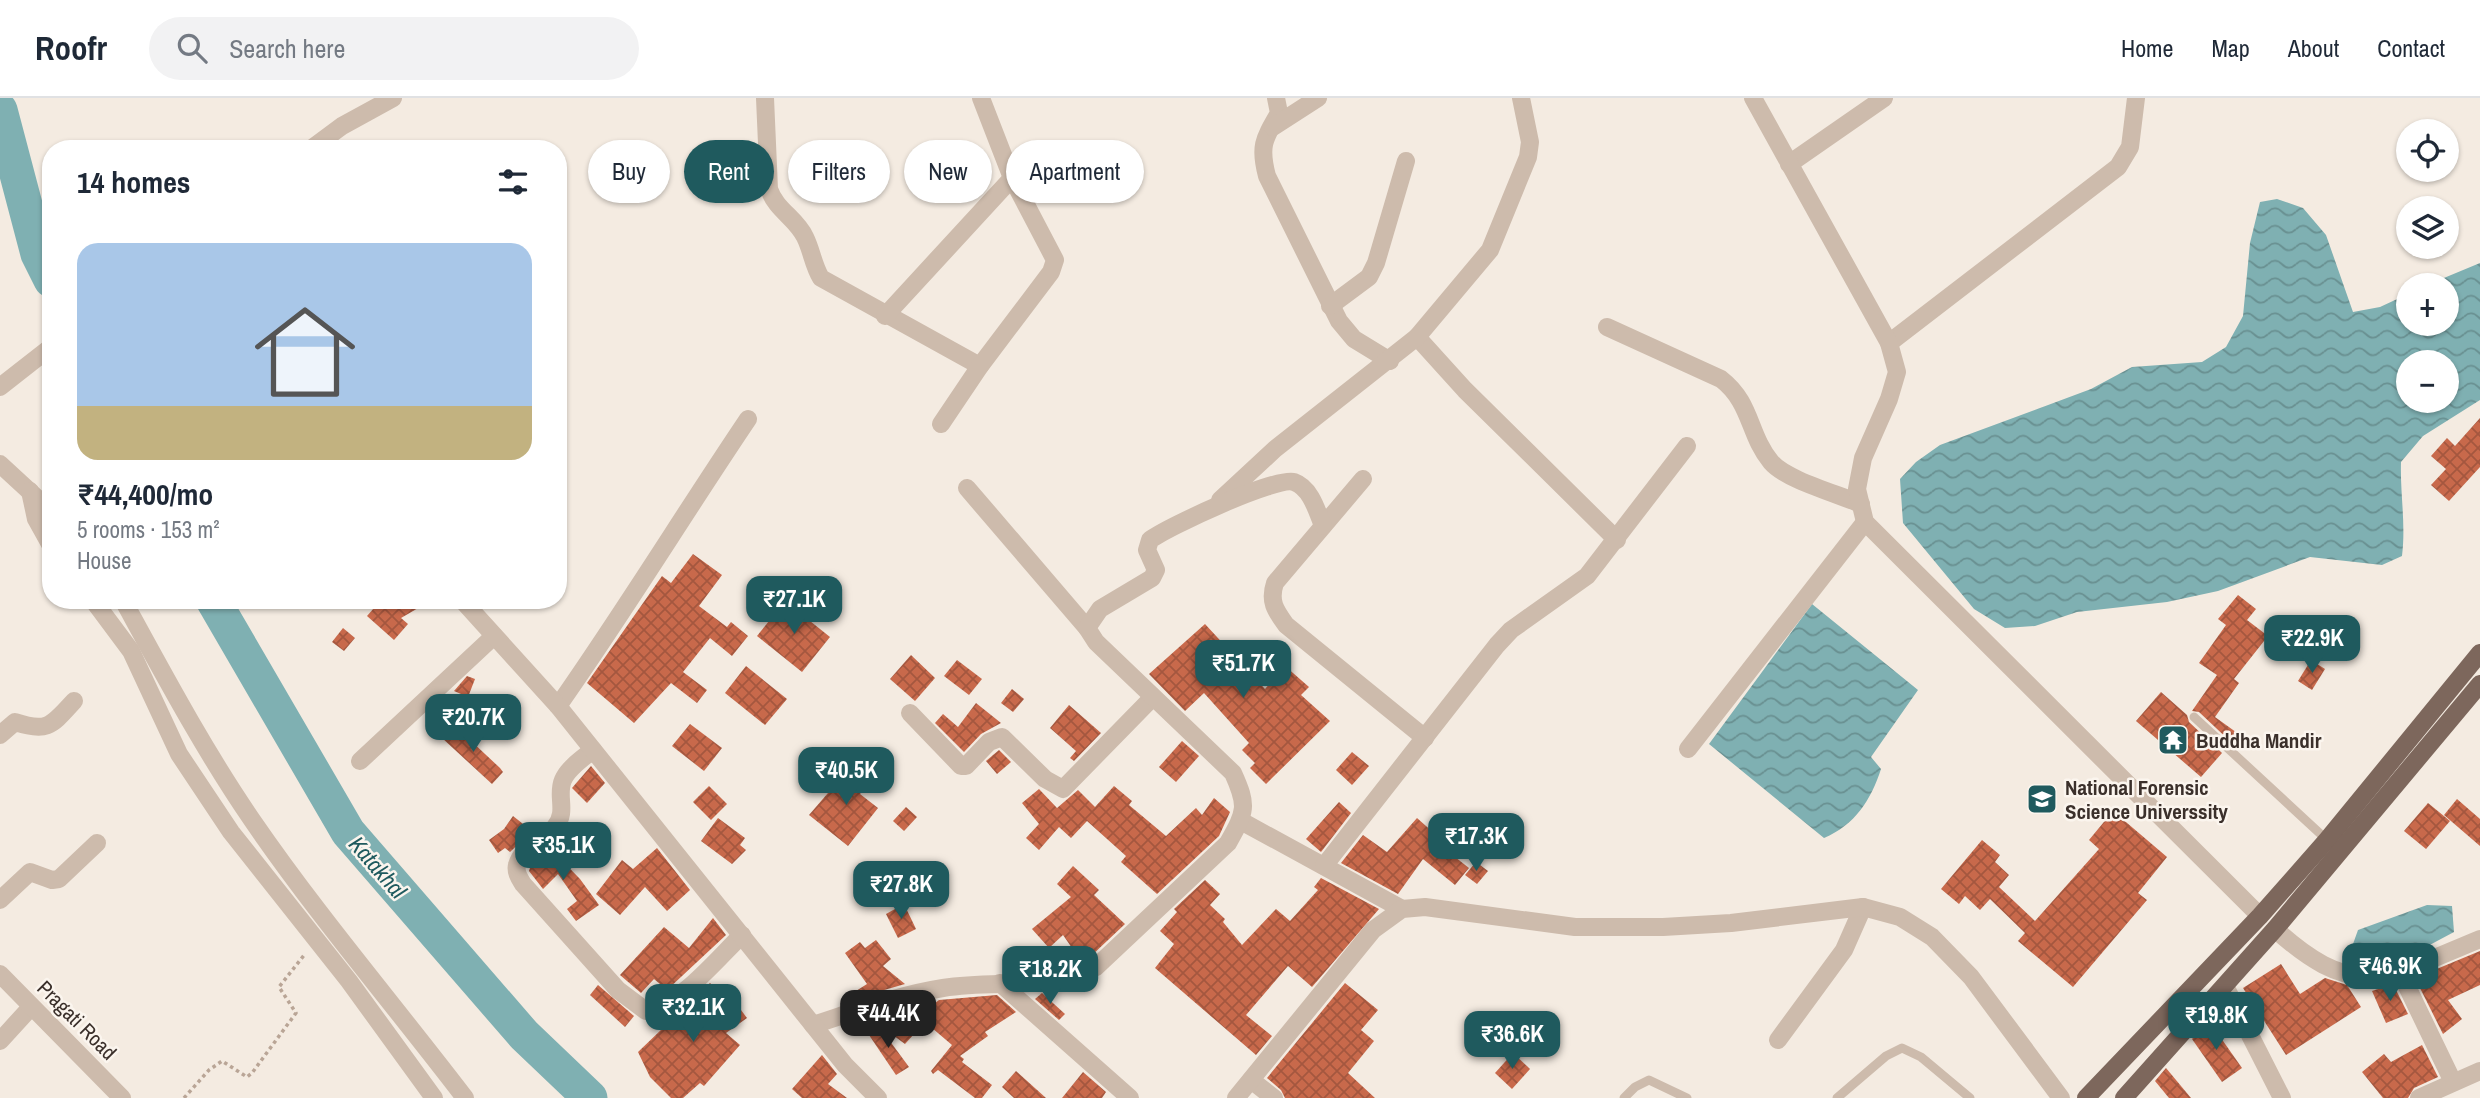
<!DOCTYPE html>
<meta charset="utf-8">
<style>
body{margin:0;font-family:"Archivo Narrow",sans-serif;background:#f2f2f3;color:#1f2937;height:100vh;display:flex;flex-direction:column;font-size:26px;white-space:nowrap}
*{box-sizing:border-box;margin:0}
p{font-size:23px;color:#747a83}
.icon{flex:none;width:38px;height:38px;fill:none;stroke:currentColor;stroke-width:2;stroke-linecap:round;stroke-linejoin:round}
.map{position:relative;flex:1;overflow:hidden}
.details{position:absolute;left:42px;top:42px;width:525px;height:469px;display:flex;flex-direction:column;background:#fff;border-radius:28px;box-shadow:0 2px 5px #0004}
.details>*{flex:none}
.guide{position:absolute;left:588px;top:42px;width:665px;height:63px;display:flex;gap:14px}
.tools{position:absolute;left:2396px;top:21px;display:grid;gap:14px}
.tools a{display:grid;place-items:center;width:63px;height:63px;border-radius:50%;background:#fff;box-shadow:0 2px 5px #0004;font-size:35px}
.price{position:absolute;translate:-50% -60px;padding:0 16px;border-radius:14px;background:#1f5a5e;color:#fff;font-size:23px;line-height:46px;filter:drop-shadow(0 2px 4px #0008)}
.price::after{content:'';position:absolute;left:50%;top:42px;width:21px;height:16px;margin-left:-10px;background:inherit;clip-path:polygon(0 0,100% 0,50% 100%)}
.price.selected{background:#222;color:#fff}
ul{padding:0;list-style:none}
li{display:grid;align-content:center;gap:14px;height:371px;padding:0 35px}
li+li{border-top:2px solid #e0e1e3}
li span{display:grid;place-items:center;height:217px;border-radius:21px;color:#555}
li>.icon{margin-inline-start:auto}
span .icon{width:126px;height:126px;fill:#fffc;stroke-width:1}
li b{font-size:30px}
h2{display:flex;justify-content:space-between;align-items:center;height:84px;padding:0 35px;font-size:30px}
.tag{padding:0 24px;border-radius:32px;background:#fff;box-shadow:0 2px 5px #0004;font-size:24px;line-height:63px}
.tag.selected{background:#1f5a5e;color:#fff}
header{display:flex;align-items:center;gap:42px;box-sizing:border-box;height:98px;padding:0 35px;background:#fff;border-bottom:2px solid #e0e1e3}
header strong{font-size:33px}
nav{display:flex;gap:38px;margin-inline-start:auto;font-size:24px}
.search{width:490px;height:63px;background:#f2f2f3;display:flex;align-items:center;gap:18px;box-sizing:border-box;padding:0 24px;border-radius:38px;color:#747a83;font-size:26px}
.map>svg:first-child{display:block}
</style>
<header>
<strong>Roofr</strong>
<div class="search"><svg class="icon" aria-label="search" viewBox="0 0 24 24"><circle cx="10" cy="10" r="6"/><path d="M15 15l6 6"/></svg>Search here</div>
<nav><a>Home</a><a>Map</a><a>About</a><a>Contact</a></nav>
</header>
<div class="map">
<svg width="2480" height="1000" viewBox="0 0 2480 1000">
<defs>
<pattern id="water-waves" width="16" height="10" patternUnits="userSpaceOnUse" patternTransform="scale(1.75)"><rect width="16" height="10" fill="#7fb0b2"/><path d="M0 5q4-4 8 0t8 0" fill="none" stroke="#699091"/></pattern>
<pattern id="building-cross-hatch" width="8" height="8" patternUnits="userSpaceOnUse" patternTransform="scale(1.75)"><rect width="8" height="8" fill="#c8694b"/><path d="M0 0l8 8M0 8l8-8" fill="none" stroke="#a4573f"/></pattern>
</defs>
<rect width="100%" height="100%" fill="#f4ebe1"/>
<!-- water -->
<g fill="url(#water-waves)" fill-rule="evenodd">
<path d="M2277,101l26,9 23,27 27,77 27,-5 28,-13v30h38v-39h-19l53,-22v137l-57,36 -22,26c-1,32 5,62 1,94l-20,9 -72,-8 -92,34 -51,11 -90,10 -42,14 -30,2 -31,-19 -71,-86 -3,-44 16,-17 24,-17 151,-56 41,-22 70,-5 24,-15 17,-31 7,-73 10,-41zM2408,264h38v39h-38z"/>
<path d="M1812,506l106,86 -47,67 10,12c-10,31 -26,56 -57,69l-115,-94z"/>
<path d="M2427,807l25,1 2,26 -75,40 -26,-28 5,-14z"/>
</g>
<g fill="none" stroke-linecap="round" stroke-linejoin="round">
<!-- river -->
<g stroke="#7fb0b2" stroke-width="35">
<path d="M0,12l38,144 13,26"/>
<path d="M213,502l135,232 176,203 66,63"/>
</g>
</g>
<!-- building -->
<g fill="url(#building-cross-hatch)">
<path d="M2480,320v49l-31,34 -18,-16 15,-16 -15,-13 16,-18 8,8z"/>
<path d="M693,456l29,21 -23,31 28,21 4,-5 17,14 -16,20 -22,-18 -27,34 24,18 -10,13 -26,-20 -37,40 -47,-40 75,-107 9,7z"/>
<path d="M2238,497l18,14 -9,11 21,16 -34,43 5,4 -24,34 25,18 -7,9 -34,-32 -7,-1 25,-36 -18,-12 27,-38 -8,-6z"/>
<path d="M381,502h51l-31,18 7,6 -14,16 -27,-24z"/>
<path d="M785,503l45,36 -28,35 -45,-36z"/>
<path d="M1205,526l60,65 20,-23 24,21 -8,8 29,26 -64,63 -16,-16 5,-5 -13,-13 7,-7 -45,-50 -19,18 -36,-37z"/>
<path d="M343,530l12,10 -11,13 -12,-9z"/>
<path d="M911,557l24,23 -20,23 -25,-22z"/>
<path d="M957,562l25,19 -13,16 -25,-19z"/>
<path d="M2311,562l14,9 -13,21 -14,-9z"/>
<path d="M746,568l41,33 -22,26 -40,-32z"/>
<path d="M467,578l8,3 -7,18 -14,-6z"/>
<path d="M1012,591l12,10 -11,13 -12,-9z"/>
<path d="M2161,594l26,23 2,7 33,31 -21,24 -65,-56z"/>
<path d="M976,605l25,20 -20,11 -17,18 -29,-29 8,-9 15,13z"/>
<path d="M1069,607l32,28 -27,28 -4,-3 6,-7 -26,-23z"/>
<path d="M690,626l32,24 -18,23 -32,-25z"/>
<path d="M454,627l46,43 3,4 -11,12 -50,-46z"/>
<path d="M1182,643l17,15 -23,26 -17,-15z"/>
<path d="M999,652l12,12 -14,12 -11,-13z"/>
<path d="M1352,654l17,14 -17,19 -16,-15z"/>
<path d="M853,666l18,17 -11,13 18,14 -30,38 -39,-31z"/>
<path d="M591,668l14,17 -18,20 -15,-15z"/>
<path d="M709,688l18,18 -16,16 -18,-18z"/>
<path d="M1114,688l18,15 -3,4 37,31 30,-28 6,7 12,-17 16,14 -11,24 -62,58 -36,-32 5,-6 -39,-35 -16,17 -12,-11 -20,23 -13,-12 13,-14 -17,-21 17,-14 18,19 21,-18 17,17z"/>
<path d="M2457,701l23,20v27l-36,-31z"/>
<path d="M1339,704l12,11 -30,39 -15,-13z"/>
<path d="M2428,705l22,18 -24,28 -22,-18z"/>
<path d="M906,709l11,10 -13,14 -11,-10z"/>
<path d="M2113,713l54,46 -29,36 9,7 -74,87 -55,-46 7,-8 -35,-34 -10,11 -15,-14 -6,8 -18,-15 41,-49 18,15 -5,7 14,13 -10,12 36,34 64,-72 -10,-9z"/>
<path d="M513,718l19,15 -22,21 -5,-4 -7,5 -9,-13 15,-11z"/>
<path d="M718,720l27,20 -5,7 6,5 -14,14 -31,-23z"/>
<path d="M1417,720l27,24 -3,4 28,22 -14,17 -32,-26 -25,35 -57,-31 22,-28 24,17z"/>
<path d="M549,749l31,32 19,26 -23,16 -9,-12 10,-8 -19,-27 -15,15 -14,-18 3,-10z"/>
<path d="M657,750l33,42 -23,21 -22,-24 -25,28 -24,-21 26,-34 11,9z"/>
<path d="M1476,764l12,9 -11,13 -12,-9z"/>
<path d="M1073,768l26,24 -5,5 31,29 -35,33 -9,4 -18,-26 -14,13 -17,-19 39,-32 -14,-13z"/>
<path d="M1321,780l58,31 -67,78 -24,-21 -42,49 26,21 -16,19 -101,-87 19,-24 -14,-13 17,-19 -3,-3 31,-29 15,14 -10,11 15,14 -2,3 19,23 34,-36 14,12 28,-31 -4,-3z"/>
<path d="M904,806l12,25 -18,9 -12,-24z"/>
<path d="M713,820l13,17 -59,55 -13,-11 -13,14 -21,-18 44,-48 25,21z"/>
<path d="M876,842l15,19 -8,7 22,18 -45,13 -4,-6 11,-7 -22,-31 15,-11 5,6z"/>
<path d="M2480,853v34l-32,15 14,19 -19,15 -28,-56z"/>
<path d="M2281,866l19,30 25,-16 22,7 14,22 -75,48 -43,-67z"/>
<path d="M710,885l26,25 2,-2 9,12 -21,15 14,12 -36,41 -4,-3 -17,15h-12l-21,-21 -12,-25z"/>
<path d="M1345,885l33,27 -17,20 13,11 -26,32 27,25h-90l-4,-8 -14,-12z"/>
<path d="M2393,886l15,30 -22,9 -14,-32z"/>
<path d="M598,887l36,31 -9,11 -35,-32z"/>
<path d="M1042,895l23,21 -6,6 -24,-21z"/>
<path d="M997,897l19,17 -31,20 3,4 -28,20 4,3 -2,3 30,23 -10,13h-7l-37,-28 -5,4 -2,-3 21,-26 -27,-23 -20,22 -34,-25 55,-16 4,4 9,-7z"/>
<path d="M2209,923l33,47 -20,14 -30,-43z"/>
<path d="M878,927l31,42 -13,8 -29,-43z"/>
<path d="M2422,947l16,32 -24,11 -6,10h-25l-21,-26 22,-18 7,8z"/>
<path d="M1513,955l17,16 -18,20 -17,-16z"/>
<path d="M822,957l15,19 -9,10 19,14h-45l-10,-9z"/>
<path d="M2166,970l25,30h-22l-14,-17z"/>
<path d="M1016,973l30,27h-32l-12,-11z"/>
<path d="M1083,974l23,20 -4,6h-40z"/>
</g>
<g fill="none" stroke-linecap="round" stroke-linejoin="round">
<!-- path -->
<path stroke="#b9a596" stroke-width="3.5" stroke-dasharray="3.5 3.5" stroke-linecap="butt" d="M184,1000l25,-28 13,-9 25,16 5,-4 44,-60 -17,-26 26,-33"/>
<!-- service -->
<g stroke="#cdbbac" stroke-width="9">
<path d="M2194,619l133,123"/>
<path d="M1624,1000l11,-11 14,-7 38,18"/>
<path d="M1837,1000l49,-42 16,-8 19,9 49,41"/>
</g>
<!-- minor -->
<g stroke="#cdbbac" stroke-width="18">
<path d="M765,0l4,91c7,21 27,29 36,48 7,14 8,28 16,41l159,88"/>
<path d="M1276,0l3,15c-15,26 -20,33 -12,63l72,145 15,18 36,22"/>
<path d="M1273,29l45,-29"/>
<path d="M1789,66l95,-66"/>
<path d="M1330,208l39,-29 7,-14 30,-102"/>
<path d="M885,218l127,-138"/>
<path d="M1607,229l114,52c31,24 27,55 50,83 15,18 67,32 90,42"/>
<path d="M1417,239l48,53 152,150"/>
<path d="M1889,245l229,-176 12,-20 6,-49"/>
<path d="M941,326l39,-58 71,-94 4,-12 -43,-82 -31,-80"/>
<path d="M0,366l51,47"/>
<path d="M1363,381l-88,104c-6,18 0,27 11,42l139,113"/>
<path d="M967,390l120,140"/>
<path d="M30,393l6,28 15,27"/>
<path d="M1220,402l55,-51 142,-112 73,-87 38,-93 2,-15 -9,-44"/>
<path d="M93,502l38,51 48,103 52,78 118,149 85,117"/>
<path d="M123,502c41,75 81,150 129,220 66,96 142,185 213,278"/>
<path d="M558,608c66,-94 126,-192 190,-287"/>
<path d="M910,615l51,53h5l23,-24 13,-5 43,42 18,10 89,-91"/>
<path d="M0,637l15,-13c33,11 37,3 59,-21"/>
<path d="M1688,651l177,-227"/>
<path d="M593,652c-10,8 -25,18 -30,30 -7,16 5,31 -8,47 -11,12 -34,21 -38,38 -2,7 3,14 6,19l95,106 28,21c33,-5 71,-52 96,-76"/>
<path d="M360,663l134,-125"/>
<path d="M1241,723l161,88"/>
<path d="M1324,768l173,-221 14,-15 76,-54 100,-130"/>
<path d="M0,802l30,-28 22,8 7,-1 38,-36"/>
<path d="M2275,831c82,75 114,47 205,10"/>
<path d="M2400,874l53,110"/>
<path d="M1000,885l130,115"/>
<path d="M813,927c43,-14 85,-30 130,-37 57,-9 98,4 153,-21l132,-124c18,-32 20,-37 5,-70l-137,-131 -9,-14 13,-19 52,-31 4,-8 -9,-20 3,-10c17,-13 127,-64 144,-58 17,6 23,29 29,44"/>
<path d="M1778,942l66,-90 19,-43"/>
<path d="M0,943l31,-34"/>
<path d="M1251,982l23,18"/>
<path d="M1236,1000l137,-168 29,-21 23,-2 150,20h88l68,-4 132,-16 37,10 32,20 39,40 90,121"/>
<path d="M2419,1000l61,-27"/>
</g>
<!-- tertiary -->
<g stroke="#cdbbac" stroke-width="18">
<path d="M1753,0l136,245 8,29 -8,27 -26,59 -6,31 8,33 395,394"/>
<path d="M311,51l31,-23 51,-28"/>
<path d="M0,289l51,-40"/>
<path d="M462,502l96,106 287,359 33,33"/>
<path d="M0,876l122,124"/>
<path d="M2225,888l57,112"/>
</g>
<!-- primary -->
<g stroke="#7d675c" stroke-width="18">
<path d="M2086,1000l174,-182 67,-76 153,-187"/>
<path d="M2124,1000l151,-169 205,-245"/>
</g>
</g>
<!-- icons -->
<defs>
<g id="temple-square" transform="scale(1.575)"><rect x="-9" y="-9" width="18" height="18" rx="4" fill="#1f5a5e" stroke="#fbf5ee"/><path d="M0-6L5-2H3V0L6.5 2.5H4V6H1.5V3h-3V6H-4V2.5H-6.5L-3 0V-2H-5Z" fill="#fff"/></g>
<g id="university-square" transform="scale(1.575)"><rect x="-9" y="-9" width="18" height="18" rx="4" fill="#1f5a5e" stroke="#fbf5ee"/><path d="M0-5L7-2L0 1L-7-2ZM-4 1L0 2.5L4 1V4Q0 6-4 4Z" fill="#fff"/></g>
</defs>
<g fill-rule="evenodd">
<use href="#temple-square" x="2173" y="642"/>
<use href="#university-square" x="2042" y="701"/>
</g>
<g text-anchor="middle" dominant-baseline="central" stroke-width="5" stroke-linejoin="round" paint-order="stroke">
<!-- poi labels -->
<g font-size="21" font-weight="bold" fill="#3b302b" stroke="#fbf5ee" text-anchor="start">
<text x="2196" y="642">Buddha Mandir</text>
<text x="2065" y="689">National Forensic<tspan x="2065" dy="24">Science Universsity</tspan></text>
</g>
<!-- street labels -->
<g font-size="21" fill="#3b302b" stroke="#fbf5ee">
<text transform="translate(77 922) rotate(45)">Pragati Road</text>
</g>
<!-- water labels -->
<g font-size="23" font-style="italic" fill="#1f5a5e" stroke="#fbf5ee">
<text transform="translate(378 769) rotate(49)">Katakhal</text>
</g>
</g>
</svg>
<div class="tools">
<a><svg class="icon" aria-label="locate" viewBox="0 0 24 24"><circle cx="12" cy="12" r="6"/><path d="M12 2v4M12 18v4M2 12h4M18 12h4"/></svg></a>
<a><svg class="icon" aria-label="layers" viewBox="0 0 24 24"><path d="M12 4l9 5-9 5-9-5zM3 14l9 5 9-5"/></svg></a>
<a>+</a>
<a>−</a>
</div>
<b class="price" style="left:794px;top:538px">₹27.1K</b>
<b class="price" style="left:2312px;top:577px">₹22.9K</b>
<b class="price" style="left:1243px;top:602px">₹51.7K</b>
<b class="price" style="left:473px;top:656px">₹20.7K</b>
<b class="price" style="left:846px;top:709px">₹40.5K</b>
<b class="price" style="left:1476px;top:775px">₹17.3K</b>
<b class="price" style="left:563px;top:784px">₹35.1K</b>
<b class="price" style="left:901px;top:823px">₹27.8K</b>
<b class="price" style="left:2390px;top:905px">₹46.9K</b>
<b class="price" style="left:1050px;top:908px">₹18.2K</b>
<b class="price" style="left:693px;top:946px">₹32.1K</b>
<b class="price selected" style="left:888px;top:952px">₹44.4K</b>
<b class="price" style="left:2216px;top:954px">₹19.8K</b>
<b class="price" style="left:1512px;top:973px">₹36.6K</b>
<div class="guide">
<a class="tag">Buy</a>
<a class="tag selected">Rent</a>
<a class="tag">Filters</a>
<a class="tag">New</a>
<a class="tag">Apartment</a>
</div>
<section class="details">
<h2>14 homes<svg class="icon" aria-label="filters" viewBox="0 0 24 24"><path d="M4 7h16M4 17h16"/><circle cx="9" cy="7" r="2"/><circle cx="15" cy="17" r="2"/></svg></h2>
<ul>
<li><span style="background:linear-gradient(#a9c7e8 75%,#c2b280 0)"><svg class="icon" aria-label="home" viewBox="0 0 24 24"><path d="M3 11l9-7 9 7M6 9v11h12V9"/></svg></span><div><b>₹44,400/mo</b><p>5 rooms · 153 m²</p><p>House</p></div></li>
</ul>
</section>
</div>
